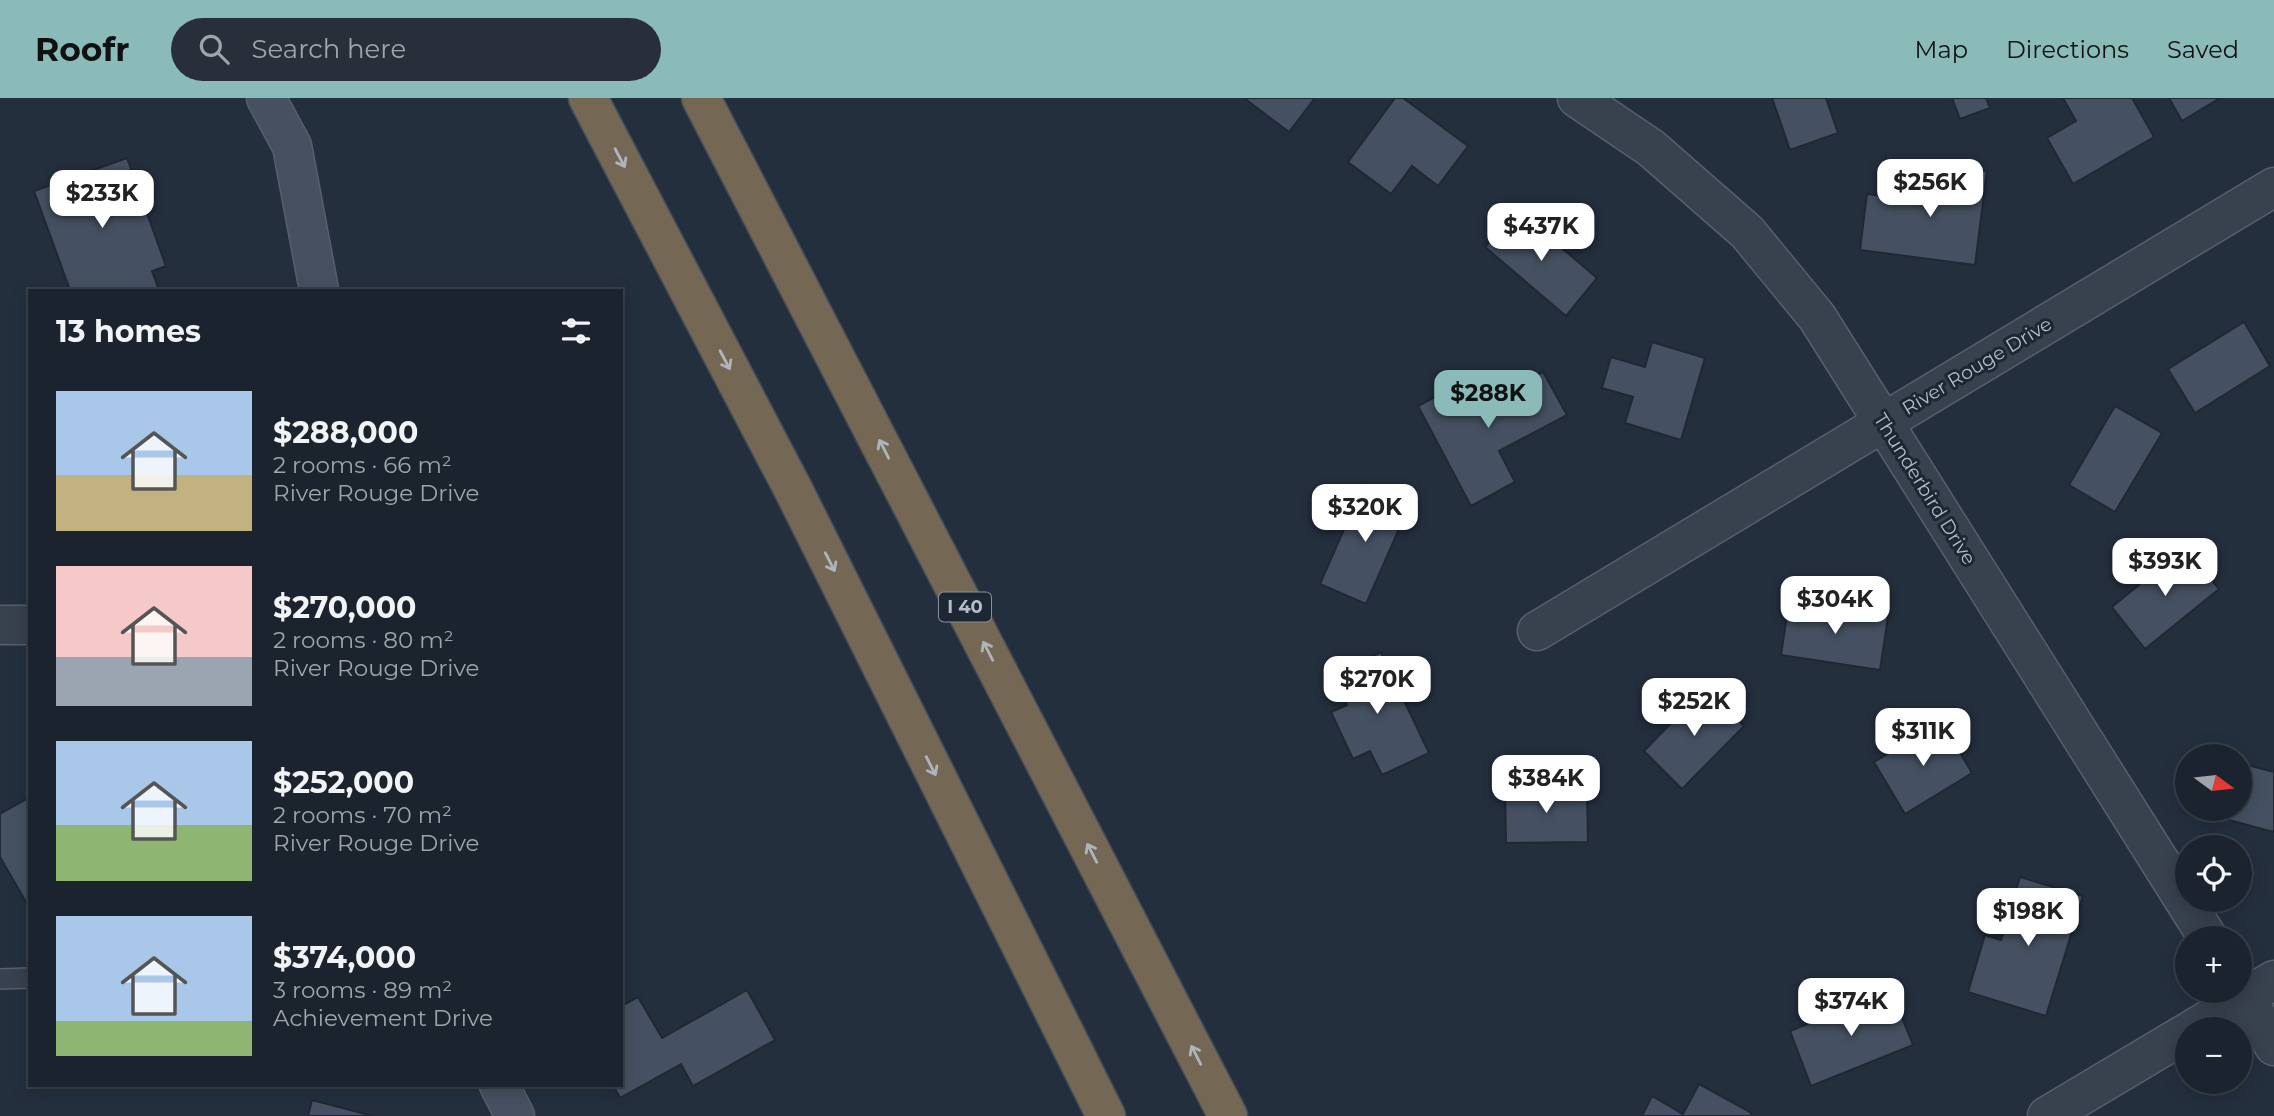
<!DOCTYPE html>
<meta charset="utf-8">
<style>
body{margin:0;font-family:Montserrat,sans-serif;background:#282f3a;color:#f1f3f6;height:100vh;display:flex;flex-direction:column;font-size:26px;white-space:nowrap}
*{box-sizing:border-box;margin:0}
p{font-size:23px;color:#a0a4aa}
.icon{flex:none;width:38px;height:38px;fill:none;stroke:currentColor;stroke-width:2;stroke-linecap:round;stroke-linejoin:round}
.map{position:relative;flex:1;overflow:hidden}
.sheet{position:absolute;left:28px;top:191px;width:595px;height:798px;display:flex;flex-direction:column;background:#1b232e;border-radius:0px;box-shadow:0 4px 18px #0003,0 0 0 2px #39404a}
.sheet>*{flex:none}
.needle{width:46px;rotate:105deg}
.tools{position:absolute;left:2175px;top:646px;display:grid;gap:14px}
.tools a{display:grid;place-items:center;width:77px;height:77px;border-radius:50%;background:#1b232e;box-shadow:0 4px 18px #0003,0 0 0 2px #39404a;font-size:35px}
.price{position:absolute;translate:-50% -60px;padding:0 16px;border-radius:14px;background:#fff;color:#222;font-size:23px;line-height:46px;filter:drop-shadow(0 2px 4px #0008)}
.price::after{content:'';position:absolute;left:50%;top:42px;width:21px;height:16px;margin-left:-10px;background:inherit;clip-path:polygon(0 0,100% 0,50% 100%)}
.price.selected{background:#8bbbb9;color:#111}
ul{padding:0;list-style:none}
li{display:flex;align-items:center;gap:21px;height:175px;padding:0 28px}
li span{display:grid;place-items:center;flex:none;width:196px;height:140px;border-radius:0px;color:#555}
li>.icon{margin-inline-start:auto}
span .icon{width:84px;height:84px;fill:#fffc;stroke-width:1}
li b{font-size:30px}
h2{display:flex;justify-content:space-between;align-items:center;height:84px;padding:0 28px;font-size:30px}
header{display:flex;align-items:center;gap:42px;box-sizing:border-box;height:98px;padding:0 35px;background:#8bbbb9;color:#111}
header strong{font-size:33px}
nav{display:flex;gap:38px;margin-inline-start:auto;font-size:24px}
.search{width:490px;height:63px;background:#282f3a;display:flex;align-items:center;gap:18px;box-sizing:border-box;padding:0 24px;border-radius:38px;color:#a0a4aa;font-size:26px}
.map>svg:first-child{display:block}
</style>
<header>
<strong>Roofr</strong>
<div class="search"><svg class="icon" aria-label="search" viewBox="0 0 24 24"><circle cx="10" cy="10" r="6"/><path d="M15 15l6 6"/></svg>Search here</div>
<nav><a>Map</a><a>Directions</a><a>Saved</a></nav>
</header>
<div class="map">
<svg width="2274" height="1018" viewBox="0 0 2274 1018">
<rect width="100%" height="100%" fill="#242f3e"/>
<!-- building -->
<g fill="#455162" stroke="#1f2835" stroke-width="2">
<path d="M1244,0h71l-26,34z"/>
<path d="M1395,0h8l65,48 -30,40 -26,-20 -21,28 -43,-32z"/>
<path d="M1772,0h54l12,35 -48,17z"/>
<path d="M1952,0h34l4,10 -30,11z"/>
<path d="M2063,0h69l22,39 -81,47 -26,-46 29,-17z"/>
<path d="M2169,0h51l-38,23z"/>
<path d="M127,60l39,108 -14,5 7,19h-89l-36,-99z"/>
<path d="M1936,66l51,7 -12,94 -115,-15 7,-56 64,8z"/>
<path d="M1517,112l80,68 -31,38 -81,-69z"/>
<path d="M2244,224l26,44 -75,47 -27,-44z"/>
<path d="M1652,244l53,16 -24,82 -56,-17 8,-26 -31,-9 9,-31 34,10z"/>
<path d="M1543,274l24,43 -68,36 16,31 -44,24 -53,-100 54,-29 14,25z"/>
<path d="M2115,308l47,27 -47,79 -46,-27z"/>
<path d="M1364,386l46,20 -44,100 -46,-20z"/>
<path d="M2185,449l34,42 -74,60 -33,-42z"/>
<path d="M1789,504l99,15 -8,53 -99,-15z"/>
<path d="M1381,554l48,101 -47,22 -12,-24 -17,8 -22,-47 16,-7 -14,-30z"/>
<path d="M1705,590l39,38 -62,63 -38,-38z"/>
<path d="M1942,624l30,51 -67,41 -31,-52z"/>
<path d="M2240,665l34,9v60l-49,-13 3,-11h12z"/>
<path d="M1587,689l1,55 -82,1 -1,-55z"/>
<path d="M30,699v112l-30,-52v-43z"/>
<path d="M2020,779l63,19 -37,120 -78,-24 17,-57 16,5z"/>
<path d="M747,892l28,50 -82,46 -12,-22 -61,34 -7,-13h8v-79l17,-9 24,41z"/>
<path d="M1891,892l22,55 -102,41 -21,-55z"/>
<path d="M1699,986l53,29 -2,3h-108l10,-20 31,18z"/>
<path d="M312,1002l61,16h-65z"/>
</g>
<g fill="none" stroke-linecap="round" stroke-linejoin="round">
<!-- lane casing -->
<g stroke="#565f6c" stroke-width="22">
<path id="lane" d="M0,881l30,-1"/>
</g>
<!-- street casing -->
<g stroke="#565f6c" stroke-width="41">
<g id="street">
<path d="M1577,0l74,50 96,84 70,85 391,621"/>
<path d="M0,527h30"/>
<path d="M1537,533l737,-444"/>
<path d="M2240,890l34,58"/>
<path d="M2193,931l81,-49"/>
<path d="M2047,1018l141,-84"/>
</g>
</g>
<!-- secondary casing -->
<g stroke="#565f6c" stroke-width="41">
<g id="secondary">
<path d="M266,0l26,48 27,144"/>
<path d="M499,987l16,31"/>
</g>
</g>
<!-- highway casing -->
<g stroke="#434c59" stroke-width="41">
<g id="highway">
<path d="M588,0l206,393 312,625"/>
<path d="M701,0l527,1018"/>
</g>
</g>
<!-- lane -->
<use href="#lane" stroke="#38414e" stroke-width="19"/>
<!-- street -->
<use href="#street" stroke="#38414e" stroke-width="38"/>
<!-- secondary -->
<use href="#secondary" stroke="#465061" stroke-width="38"/>
<!-- highway -->
<use href="#highway" stroke="#746855" stroke-width="38"/>
</g>
<!-- one-way arrows -->
<defs><path id="oneway-shaft" d="M-6 0H5M1.5-3L5.5 0L1.5 3" fill="none" stroke-width="1.6" stroke-linecap="round" stroke-linejoin="round" transform="scale(1.75)"/></defs>
<g stroke="#aeb4bd">
<use href="#oneway-shaft" transform="translate(620 60) rotate(62)"/>
<use href="#oneway-shaft" transform="translate(725 262) rotate(62)"/>
<use href="#oneway-shaft" transform="translate(884 351) rotate(-117)"/>
<use href="#oneway-shaft" transform="translate(830 464) rotate(63)"/>
<use href="#oneway-shaft" transform="translate(988 553) rotate(-117)"/>
<use href="#oneway-shaft" transform="translate(931 668) rotate(63)"/>
<use href="#oneway-shaft" transform="translate(1092 755) rotate(-117)"/>
<use href="#oneway-shaft" transform="translate(1196 957) rotate(-117)"/>
</g>
<g text-anchor="middle" dominant-baseline="central" stroke-width="6" stroke-linejoin="round" paint-order="stroke">
<!-- shield labels -->
<rect fill="#1d2633" stroke="#878f9c" stroke-width="2" x="939" y="494.5" width="52" height="29" rx="5"/>
<g font-size="18" font-weight="bold" fill="#b4bcc9">
<text x="965" y="509">I 40</text>
</g>
<!-- street labels -->
<g font-size="19" fill="#b4bcc9" stroke="#1d2633">
<text transform="translate(1977 268) rotate(-31)">River Rouge Drive</text>
<text transform="translate(1925 391) rotate(58)">Thunderbird Drive</text>
</g>
</g>
</svg>
<div class="tools">
<a><svg class="needle" viewBox="-14 -14 28 28"><path d="M0-13l5 13h-10z" fill="#e53935"/><path d="M0 13l5-13h-10z" fill="#a0a4aa"/></svg></a>
<a><svg class="icon" aria-label="locate" viewBox="0 0 24 24"><circle cx="12" cy="12" r="6"/><path d="M12 2v4M12 18v4M2 12h4M18 12h4"/></svg></a>
<a>+</a>
<a>−</a>
</div>
<b class="price" style="left:1930px;top:121px">$256K</b>
<b class="price" style="left:102px;top:132px">$233K</b>
<b class="price" style="left:1541px;top:165px">$437K</b>
<b class="price selected" style="left:1488px;top:332px">$288K</b>
<b class="price" style="left:1365px;top:446px">$320K</b>
<b class="price" style="left:2165px;top:500px">$393K</b>
<b class="price" style="left:1835px;top:538px">$304K</b>
<b class="price" style="left:1377px;top:618px">$270K</b>
<b class="price" style="left:1694px;top:640px">$252K</b>
<b class="price" style="left:1923px;top:670px">$311K</b>
<b class="price" style="left:1546px;top:717px">$384K</b>
<b class="price" style="left:2028px;top:850px">$198K</b>
<b class="price" style="left:1851px;top:940px">$374K</b>
<section class="sheet">
<h2>13 homes<svg class="icon" aria-label="filters" viewBox="0 0 24 24"><path d="M4 7h16M4 17h16"/><circle cx="9" cy="7" r="2"/><circle cx="15" cy="17" r="2"/></svg></h2>
<ul>
<li><span style="background:linear-gradient(#a9c7e8 60%,#c2b280 0)"><svg class="icon" aria-label="home" viewBox="0 0 24 24"><path d="M3 11l9-7 9 7M6 9v11h12V9"/></svg></span><div><b>$288,000</b><p>2 rooms · 66 m²</p><p>River Rouge Drive</p></div></li>
<li><span style="background:linear-gradient(#f6c9c9 65%,#9aa5b1 0)"><svg class="icon" aria-label="home" viewBox="0 0 24 24"><path d="M3 11l9-7 9 7M6 9v11h12V9"/></svg></span><div><b>$270,000</b><p>2 rooms · 80 m²</p><p>River Rouge Drive</p></div></li>
<li><span style="background:linear-gradient(#a9c7e8 60%,#8fb573 0)"><svg class="icon" aria-label="home" viewBox="0 0 24 24"><path d="M3 11l9-7 9 7M6 9v11h12V9"/></svg></span><div><b>$252,000</b><p>2 rooms · 70 m²</p><p>River Rouge Drive</p></div></li>
<li><span style="background:linear-gradient(#a9c7e8 75%,#8fb573 0)"><svg class="icon" aria-label="home" viewBox="0 0 24 24"><path d="M3 11l9-7 9 7M6 9v11h12V9"/></svg></span><div><b>$374,000</b><p>3 rooms · 89 m²</p><p>Achievement Drive</p></div></li>
</ul>
</section>
</div>
